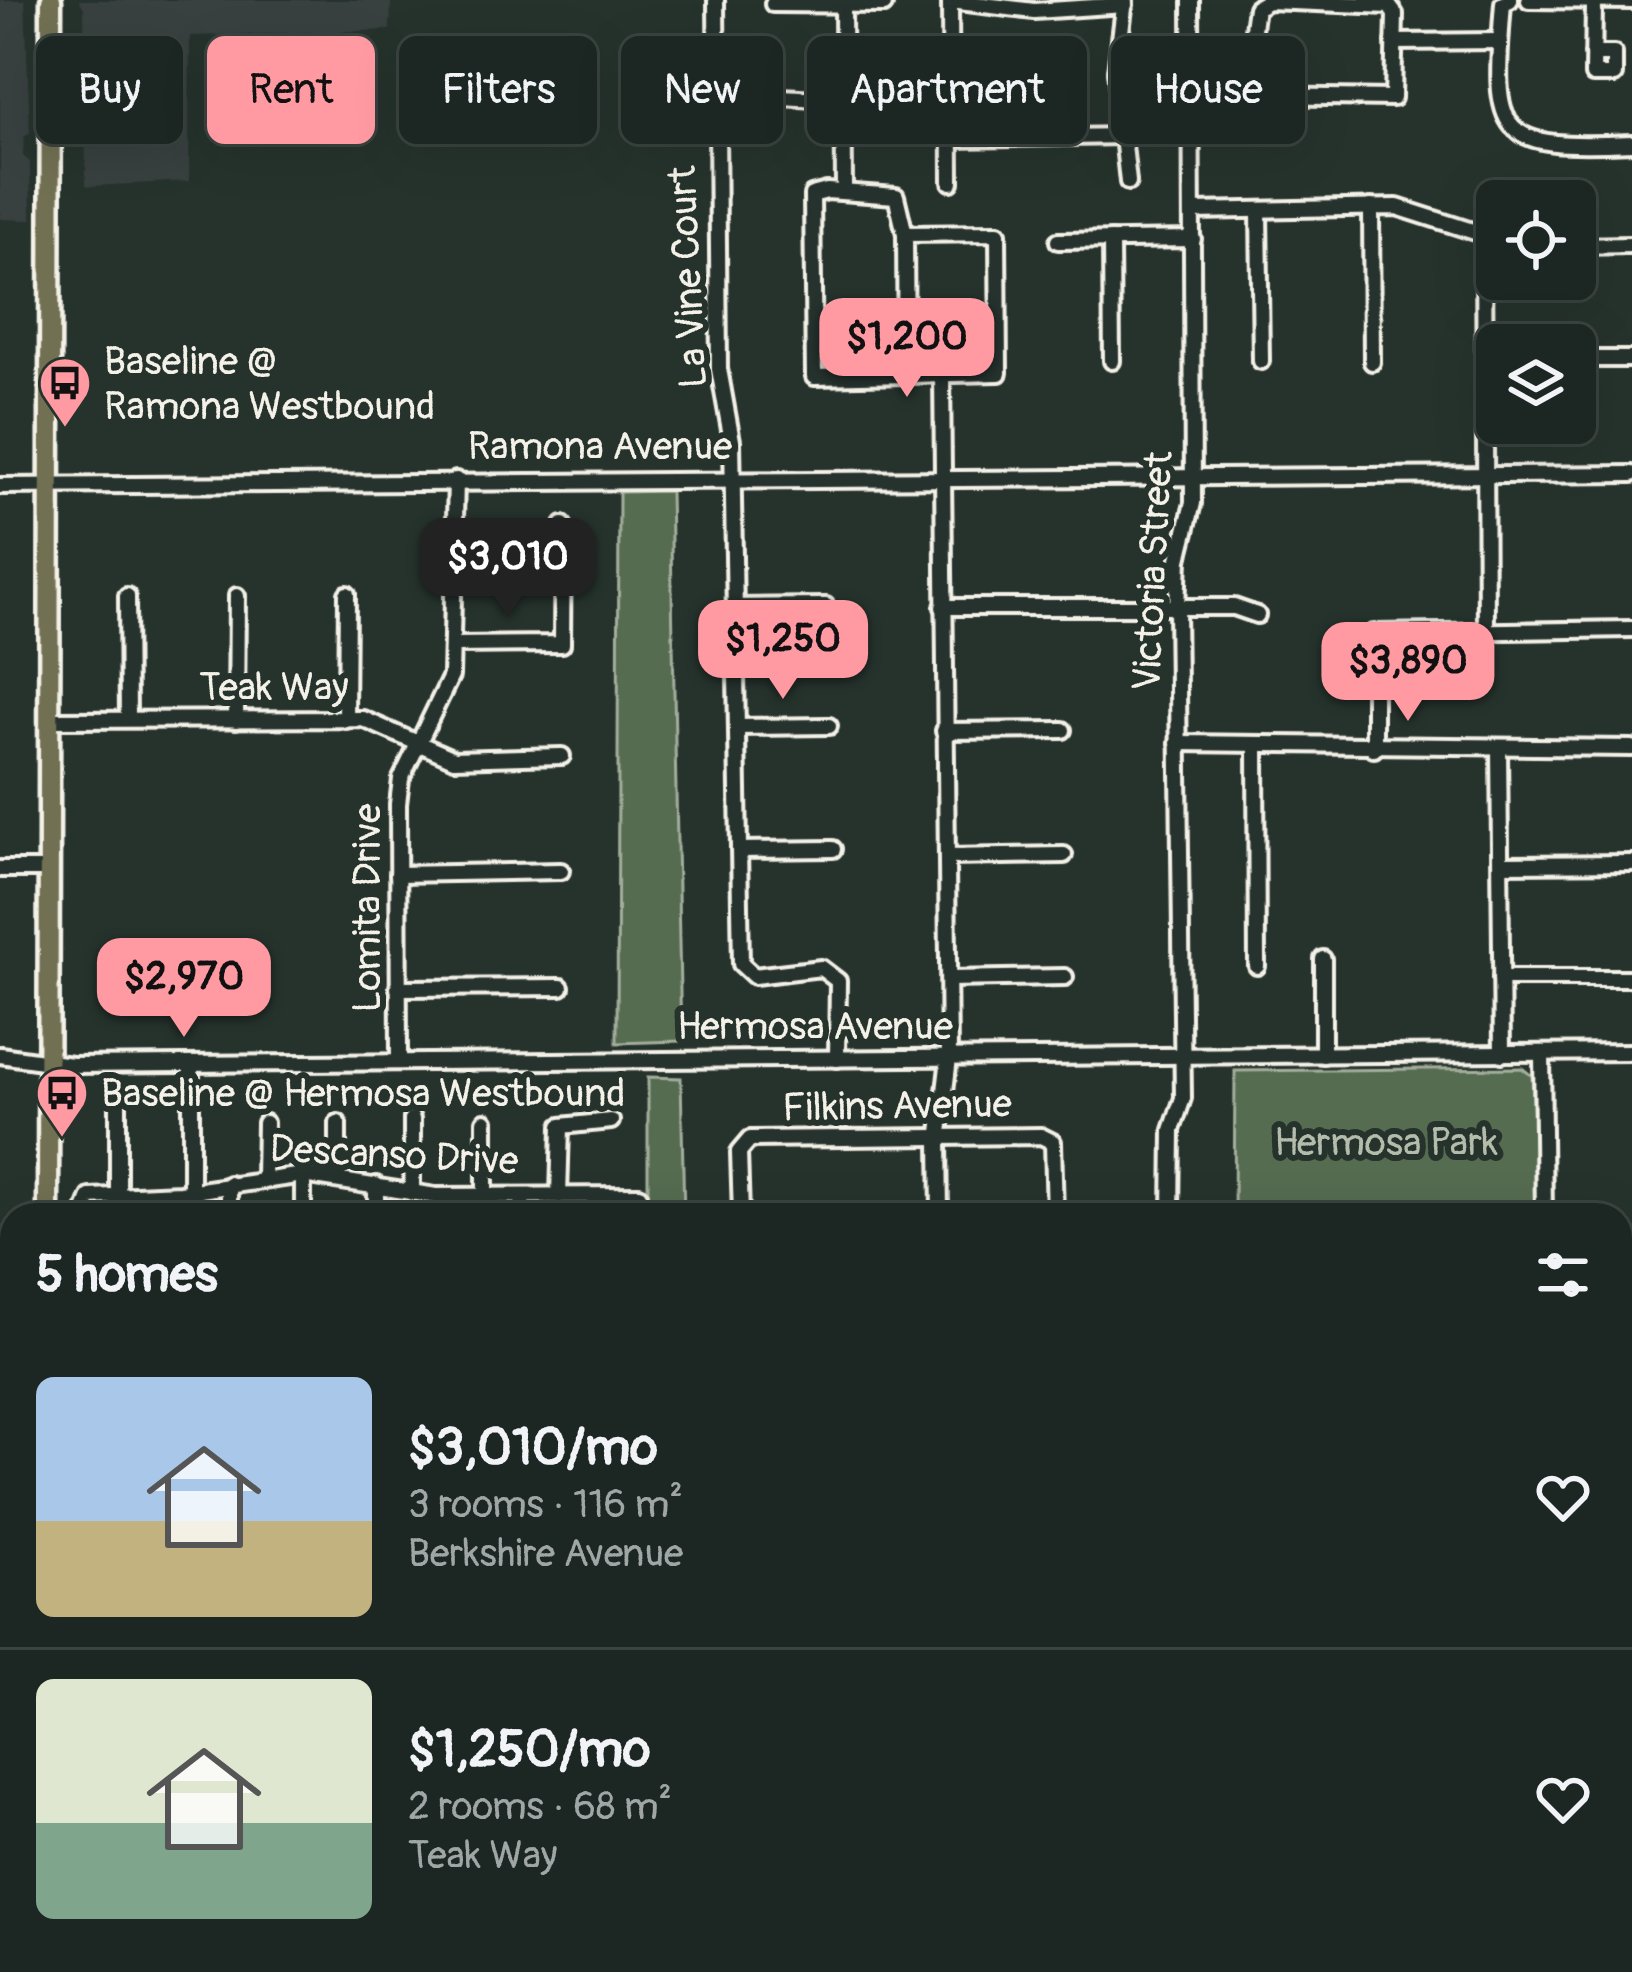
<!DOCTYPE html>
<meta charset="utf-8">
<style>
body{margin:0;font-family:Pangolin,sans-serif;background:#29322f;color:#f1f3f6;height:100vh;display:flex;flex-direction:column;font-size:45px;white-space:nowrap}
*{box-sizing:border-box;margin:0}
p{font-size:39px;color:#a0a5a5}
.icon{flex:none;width:66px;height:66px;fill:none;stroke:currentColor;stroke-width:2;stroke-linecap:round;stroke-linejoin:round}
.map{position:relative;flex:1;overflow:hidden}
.side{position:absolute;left:0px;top:1203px;width:1632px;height:771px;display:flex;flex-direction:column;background:#1c2622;border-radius:36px 36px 0 0;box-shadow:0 12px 48px #0002,0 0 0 3px #3a4340}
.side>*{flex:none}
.hud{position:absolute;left:36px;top:36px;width:1560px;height:108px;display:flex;gap:24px}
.fabs{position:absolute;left:1476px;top:180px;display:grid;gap:24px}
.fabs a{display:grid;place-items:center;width:120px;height:120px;border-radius:18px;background:#1c2622;box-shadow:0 12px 48px #0002,0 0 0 3px #3a4340;font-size:60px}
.price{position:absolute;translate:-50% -102px;padding:0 27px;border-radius:24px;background:#ff9aa2;color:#111;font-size:39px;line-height:78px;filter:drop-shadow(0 3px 6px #0008)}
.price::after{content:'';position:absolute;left:50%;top:72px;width:36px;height:27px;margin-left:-18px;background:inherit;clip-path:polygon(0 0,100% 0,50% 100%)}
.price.active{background:#222;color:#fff}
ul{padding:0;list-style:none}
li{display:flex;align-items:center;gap:36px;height:300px;padding:0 36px}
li+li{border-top:3px solid #3a4340}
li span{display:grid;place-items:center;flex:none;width:336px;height:240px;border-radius:18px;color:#555}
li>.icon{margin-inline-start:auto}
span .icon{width:144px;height:144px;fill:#fffc;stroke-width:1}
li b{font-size:51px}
h2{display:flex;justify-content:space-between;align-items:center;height:144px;padding:0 36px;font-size:51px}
.pill{padding:0 42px;border-radius:18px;background:#1c2622;box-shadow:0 12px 48px #0002,0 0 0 3px #3a4340;font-size:42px;line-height:108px}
.pill.active{background:#ff9aa2;color:#111}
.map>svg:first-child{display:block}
</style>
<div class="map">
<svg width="1632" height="1972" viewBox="0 0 1632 1972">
<rect width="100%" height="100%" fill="#26332d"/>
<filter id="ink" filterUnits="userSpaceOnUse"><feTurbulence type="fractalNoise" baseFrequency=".00833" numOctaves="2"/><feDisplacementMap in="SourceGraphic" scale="24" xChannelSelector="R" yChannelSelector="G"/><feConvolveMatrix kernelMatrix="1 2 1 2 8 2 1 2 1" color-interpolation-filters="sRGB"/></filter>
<g filter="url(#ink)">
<!-- built -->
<g fill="#394140">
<path d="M0,0h25l5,133 -6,4 -1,19 7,6 1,58 -31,-1z"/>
<path d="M79,0h312l-1,30 -200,6 -1,145 -98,5 -5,-1 -2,-177z"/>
</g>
<!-- green -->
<g fill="#556c51" stroke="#a4ae9c" stroke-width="3">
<path d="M670,491l11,550 -64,2 2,-551z"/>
<path d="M1522,1068l10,8 6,139h-304l1,-144z"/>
<path d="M648,1077l33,1 3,137h-36z"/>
</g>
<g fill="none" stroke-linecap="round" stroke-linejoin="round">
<!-- minor casing -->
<g stroke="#f4f1e8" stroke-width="22">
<g id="minor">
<path d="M716,0l3,369 13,72 9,523 13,12 67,-8 17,13 -1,78"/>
<path d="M843,0l1,191"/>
<path d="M950,0l1,182"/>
<path d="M1125,0l-9,71 12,111"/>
<path d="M1510,0l-7,3c-11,136 -7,146 129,140"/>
<path d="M1529,0l103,1"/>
<path d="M950,1l84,10 91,-6"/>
<path d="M1268,1l121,5 6,8 -2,84 -133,-2c-14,-20 -8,-64 -4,-88z"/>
<path d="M773,4l111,1"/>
<path d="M1394,42l106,-1"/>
<path d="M1593,54h21v21h-21l1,-71"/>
<path d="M1116,71l136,5"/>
<path d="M782,97l102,6"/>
<path d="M951,139l176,-3"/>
<path d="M1371,207l1,155"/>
<path d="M1193,211l204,-4 100,32"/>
<path d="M1259,211l2,150"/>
<path d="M905,234l93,-1 1,140 -185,4 -2,-182 15,-4 69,5 9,38 1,141"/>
<path d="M1484,235l2,398"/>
<path d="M1111,240l1,121"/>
<path d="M1058,241l135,-2"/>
<path d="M1575,246l57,-1"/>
<path d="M1575,359h57"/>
<path d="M0,486l1632,-12"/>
<path d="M127,596l1,123"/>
<path d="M735,607l91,-1"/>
<path d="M943,607h291l23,8"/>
<path d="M454,645l108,-1 1,-119"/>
<path d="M49,720l314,-1 91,40 108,-3"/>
<path d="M236,720l1,-124"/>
<path d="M346,720l1,-126"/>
<path d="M738,727l91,-1"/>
<path d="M944,731l119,-1"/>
<path d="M1178,743l454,5"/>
<path d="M1256,744l1,222"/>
<path d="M1499,748l3,306"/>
<path d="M1374,749v-116l258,-4"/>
<path d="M740,850l93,-1"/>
<path d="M948,857l116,-2"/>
<path d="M1501,864l131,-1"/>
<path d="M0,869h49"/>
<path d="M398,874l163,-3"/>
<path d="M1323,959v96"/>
<path d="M1501,978h131"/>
<path d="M949,979l116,-2"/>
<path d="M398,988l163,-1"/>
<path d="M1542,1053l2,162"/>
<path d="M0,1055l71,10 1561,-13"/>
<path d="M399,1060l-1,-256 3,-25 50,-103 5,-196"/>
<path d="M118,1093v103"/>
<path d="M412,1119v74"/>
<path d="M485,1121v75"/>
<path d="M338,1123v55"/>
<path d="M303,1175v40"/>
<path d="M264,1178l1,-55"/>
<path d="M376,1185v30"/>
<path d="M191,1192v-128"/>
<path d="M156,1195v20"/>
<path d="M522,1196l1,19"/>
<path d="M559,1196l2,-70 50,-5"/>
<path d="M450,1197v18"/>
<path d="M83,1215l7,-18 90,-4 123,-18 133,21 203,-1"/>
<path d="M229,1215v-31"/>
<path d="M741,1215l-2,-63 11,-13 291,-3 12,6 2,73"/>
<path d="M940,1215l-1,-74 10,-83 -7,-684"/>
<path d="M1171,1215l1,-85 11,-32 -6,-491 2,-48 14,-56 -2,-503"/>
<path d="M0,1552h12"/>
<path d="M0,1660h12"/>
<path d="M1620,1819h12"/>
<path d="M0,1948l12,-1"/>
<path d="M136,1962v10"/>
<path d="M348,1962l1,10"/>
<path d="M1530,1962v10"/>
<path d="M1096,1967l30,5"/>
<path d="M735,1971h86"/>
<path d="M939,1972v-10"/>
<path d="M1311,1972v-10"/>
<path d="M1420,1972l1,-10"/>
</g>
</g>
<!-- major casing -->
<g stroke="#f4f1e8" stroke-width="27">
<g id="major">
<path d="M48,1215l3,-1215"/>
<path d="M50,1962v10"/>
</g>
</g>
<!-- minor -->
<use href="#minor" stroke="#26332d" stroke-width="14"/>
<!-- major -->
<use href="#major" stroke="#716f52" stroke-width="18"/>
</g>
</g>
<!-- icons -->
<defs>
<g id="bus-pin" transform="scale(2.7)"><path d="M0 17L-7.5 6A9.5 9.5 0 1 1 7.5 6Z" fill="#ff9aa2" stroke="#26332d"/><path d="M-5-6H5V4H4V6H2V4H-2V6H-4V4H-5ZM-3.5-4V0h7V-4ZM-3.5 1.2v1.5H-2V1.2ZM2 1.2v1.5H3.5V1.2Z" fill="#111"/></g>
</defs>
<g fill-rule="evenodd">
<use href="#bus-pin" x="65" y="383"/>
<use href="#bus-pin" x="62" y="1093"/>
</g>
<g text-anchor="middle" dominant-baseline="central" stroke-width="12" stroke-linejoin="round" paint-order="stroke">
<!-- street labels -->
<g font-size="39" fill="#f4f1e8" stroke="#26332d">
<text transform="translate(688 277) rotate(-93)">La Vine Court</text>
<text x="600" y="446">Ramona Avenue</text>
<text transform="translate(1153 571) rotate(-87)">Victoria Street</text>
<text x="274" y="687">Teak Way</text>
<text transform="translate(367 908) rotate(-90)">Lomita Drive</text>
<text x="815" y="1026">Hermosa Avenue</text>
<text transform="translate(897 1106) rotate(-1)">Filkins Avenue</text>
<text transform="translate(394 1155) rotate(3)">Descanso Drive</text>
</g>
<!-- poi labels -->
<g font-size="39" fill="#f4f1e8" stroke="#26332d" text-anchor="start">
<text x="104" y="361">Baseline @<tspan x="104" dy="45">Ramona Westbound</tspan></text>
<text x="101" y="1093">Baseline @ Hermosa Westbound</text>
</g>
<!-- park labels -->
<g font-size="39" fill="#b4bcac" stroke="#26332d">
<text x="1386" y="1142">Hermosa Park</text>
</g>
</g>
</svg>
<div class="fabs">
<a><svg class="icon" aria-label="locate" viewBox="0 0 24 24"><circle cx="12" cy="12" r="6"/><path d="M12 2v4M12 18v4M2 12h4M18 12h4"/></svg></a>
<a><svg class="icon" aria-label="layers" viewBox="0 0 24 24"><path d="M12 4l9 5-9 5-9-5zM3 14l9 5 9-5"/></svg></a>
</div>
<b class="price" style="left:907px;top:400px">$1,200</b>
<b class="price active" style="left:508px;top:620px">$3,010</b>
<b class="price" style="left:783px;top:702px">$1,250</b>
<b class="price" style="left:1408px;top:724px">$3,890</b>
<b class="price" style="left:184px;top:1040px">$2,970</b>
<div class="hud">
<a class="pill">Buy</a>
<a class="pill active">Rent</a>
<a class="pill">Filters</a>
<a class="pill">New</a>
<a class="pill">Apartment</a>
<a class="pill">House</a>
</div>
<section class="side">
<h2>5 homes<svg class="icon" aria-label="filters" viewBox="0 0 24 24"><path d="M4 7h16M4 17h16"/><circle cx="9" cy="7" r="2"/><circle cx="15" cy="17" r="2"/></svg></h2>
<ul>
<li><span style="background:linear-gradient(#a9c7e8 60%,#c2b280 0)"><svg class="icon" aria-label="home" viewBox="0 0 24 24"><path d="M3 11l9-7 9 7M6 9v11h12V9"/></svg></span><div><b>$3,010/mo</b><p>3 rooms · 116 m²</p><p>Berkshire Avenue</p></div><svg class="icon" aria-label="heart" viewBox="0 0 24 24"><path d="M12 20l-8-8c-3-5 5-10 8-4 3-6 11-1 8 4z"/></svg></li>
<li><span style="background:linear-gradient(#dfe7d0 60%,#7fa58c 0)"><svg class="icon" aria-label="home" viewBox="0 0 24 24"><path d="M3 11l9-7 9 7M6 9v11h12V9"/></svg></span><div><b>$1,250/mo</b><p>2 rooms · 68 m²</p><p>Teak Way</p></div><svg class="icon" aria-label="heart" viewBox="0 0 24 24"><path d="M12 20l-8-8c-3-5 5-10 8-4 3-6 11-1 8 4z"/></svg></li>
</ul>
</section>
</div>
